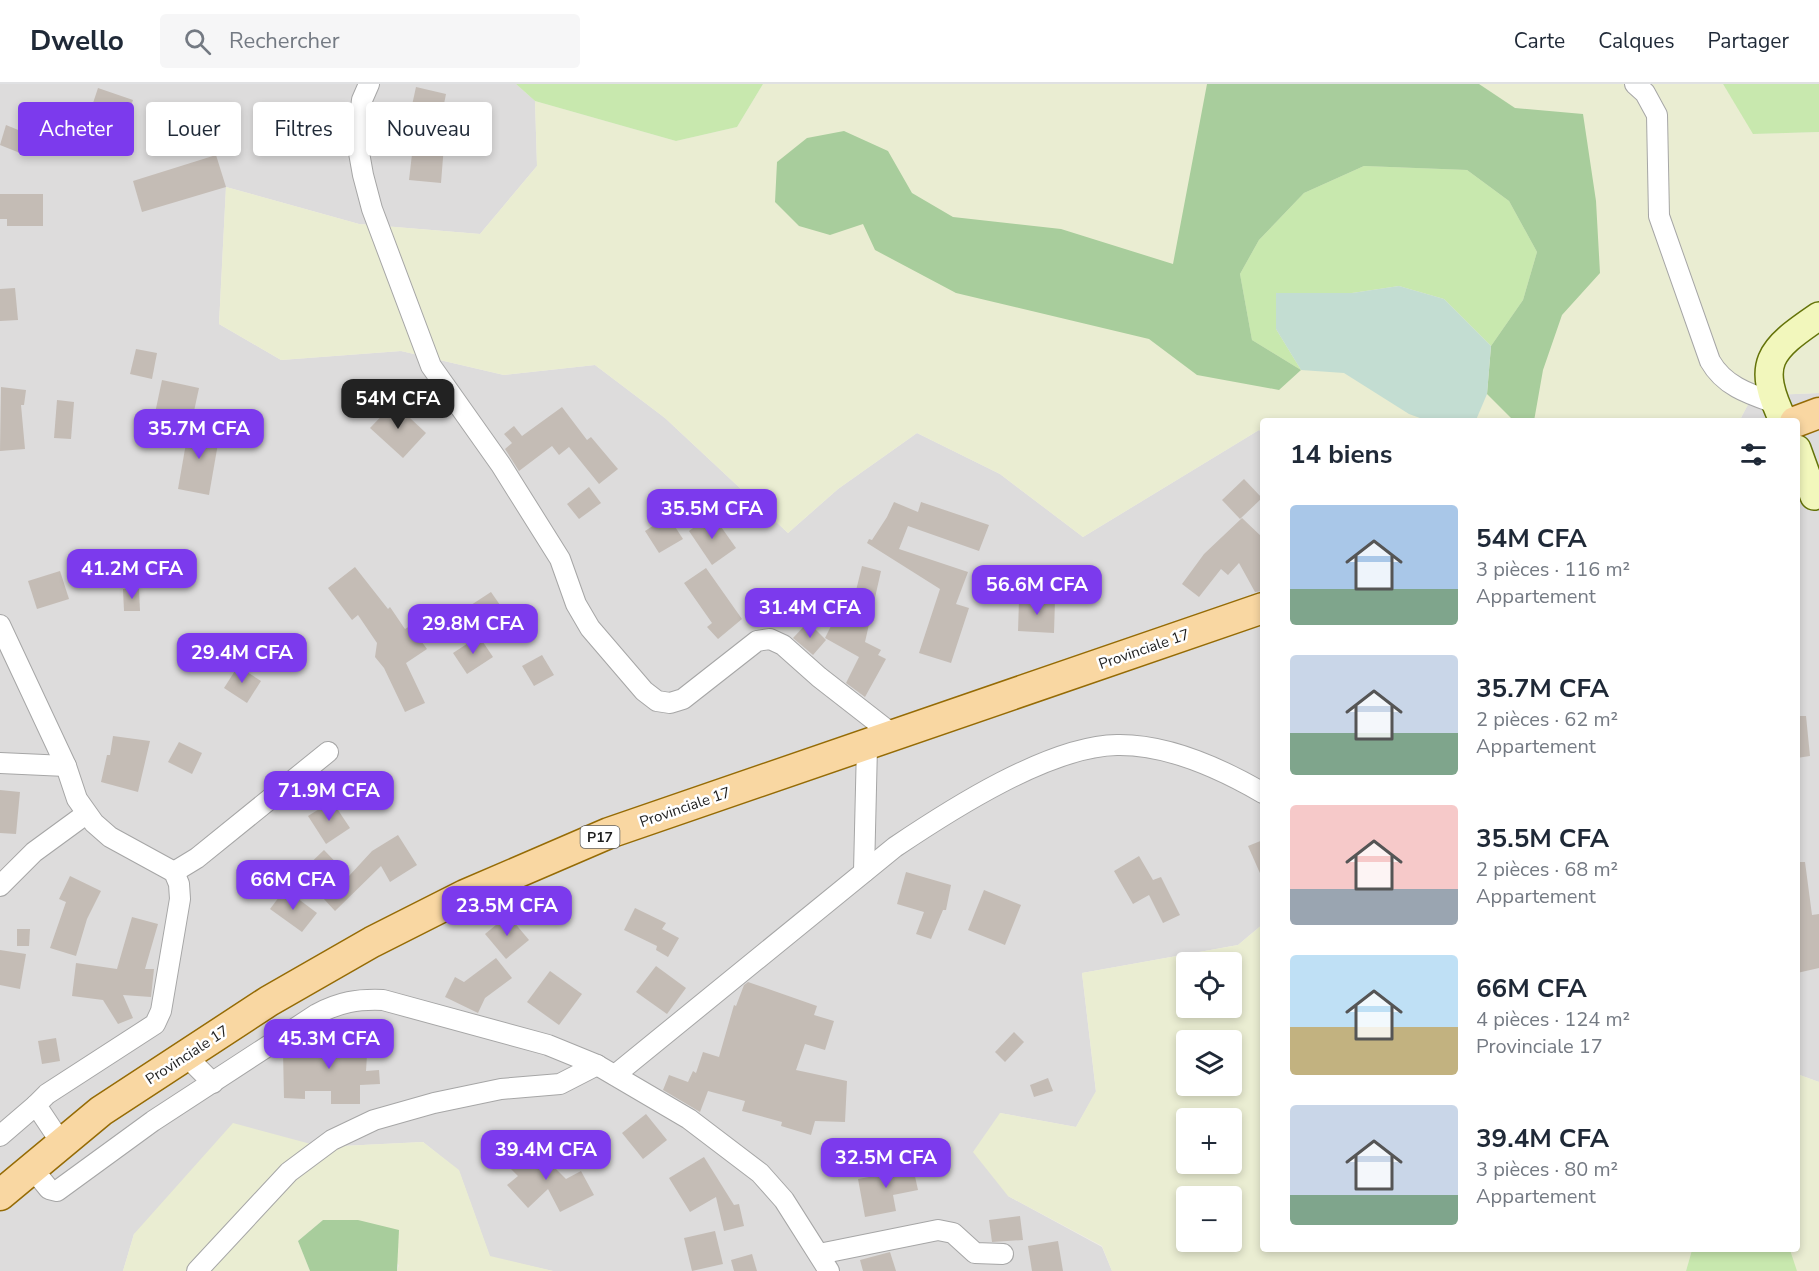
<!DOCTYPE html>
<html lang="fr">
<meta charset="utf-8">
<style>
body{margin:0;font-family:"Nunito Sans",sans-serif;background:#f6f6f7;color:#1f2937;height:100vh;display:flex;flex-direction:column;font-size:22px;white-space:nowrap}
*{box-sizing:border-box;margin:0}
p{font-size:20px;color:#747a83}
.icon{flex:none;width:33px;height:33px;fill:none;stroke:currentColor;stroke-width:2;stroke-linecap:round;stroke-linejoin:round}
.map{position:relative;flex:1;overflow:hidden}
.panel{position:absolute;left:1260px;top:334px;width:540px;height:834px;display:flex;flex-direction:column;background:#fff;border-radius:6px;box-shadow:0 3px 9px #0003}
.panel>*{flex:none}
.banner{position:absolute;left:18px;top:18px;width:570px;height:54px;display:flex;gap:12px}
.fabs{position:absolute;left:1176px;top:868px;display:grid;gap:12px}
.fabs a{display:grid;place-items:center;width:66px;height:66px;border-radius:6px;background:#fff;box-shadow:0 3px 9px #0003;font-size:30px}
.price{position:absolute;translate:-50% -51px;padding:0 14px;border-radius:12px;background:#7c3aed;color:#fff;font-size:20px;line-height:39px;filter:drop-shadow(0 2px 3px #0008)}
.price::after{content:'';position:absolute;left:50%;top:36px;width:18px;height:14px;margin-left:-9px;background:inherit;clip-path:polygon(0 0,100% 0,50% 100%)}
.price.on{background:#222;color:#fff}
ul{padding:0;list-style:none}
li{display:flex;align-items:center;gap:18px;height:150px;padding:0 30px}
li span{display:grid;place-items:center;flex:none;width:168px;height:120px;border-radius:6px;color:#555}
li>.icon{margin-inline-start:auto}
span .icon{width:72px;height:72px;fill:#fffc;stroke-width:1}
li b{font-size:26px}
h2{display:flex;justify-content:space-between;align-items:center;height:72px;padding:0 30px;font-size:26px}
.tag{padding:0 21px;border-radius:6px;background:#fff;box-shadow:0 3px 9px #0003;font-size:21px;line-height:54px}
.tag.on{background:#7c3aed;color:#fff}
header{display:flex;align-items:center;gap:36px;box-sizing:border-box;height:84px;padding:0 30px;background:#fff;border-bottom:2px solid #e0e1e3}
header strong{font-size:28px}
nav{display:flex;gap:33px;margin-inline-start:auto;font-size:21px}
.search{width:420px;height:54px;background:#f6f6f7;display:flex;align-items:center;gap:15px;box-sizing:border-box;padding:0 21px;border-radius:6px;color:#747a83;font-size:22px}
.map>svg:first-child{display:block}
</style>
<header>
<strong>Dwello</strong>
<div class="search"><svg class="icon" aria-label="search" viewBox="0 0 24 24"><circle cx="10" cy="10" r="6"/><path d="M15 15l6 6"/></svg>Rechercher</div>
<nav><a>Carte</a><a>Calques</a><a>Partager</a></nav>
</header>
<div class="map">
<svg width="1819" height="1187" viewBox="0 0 1819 1187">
<rect width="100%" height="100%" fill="#f0ede6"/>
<!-- residential -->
<g fill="#dddcdc">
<path d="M0,0h516l19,17 2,65 -57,68 -121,-10 -133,-37 -7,137 62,36 120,-9 103,24 91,-10 70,53 123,115 50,-44 79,-56 83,41 83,63 176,-107 4,3v491l-25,21 -156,28 14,119 -20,35 -76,-14 8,83 94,51 10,24h-559l-63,-14 -31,-86 -36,-29 -101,5 -188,87 -11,37h-123z"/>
<path d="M1819,309v689l-22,-8v-652h-58l13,-26z"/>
</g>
<!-- farmland -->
<g fill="#eaedd2" fill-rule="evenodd">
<path d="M763,0h960l31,50 65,-2v261l-66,3 -14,25 -476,1v11l-4,-3 -176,107 -83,-63 -83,-41 -79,56 -50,44 -123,-115 -70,-53 -91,10 -103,-24 -120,9 -62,-36 7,-137 133,37 121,10 57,-68 -2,-65 141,40 61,-14z"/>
<path d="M1263,840v326h429l-6,21h-574l-10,-25 -94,-50 -35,-44 27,-39 76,14 20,-36 -14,-118 156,-28zM1186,879h46v45h-46zM1186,957h46v45h-46zM1186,1035h46v45h-46zM1186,1113h46v45h-46z"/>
<path d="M1797,990l22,8v189h-22l-7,-14v-7h7z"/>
<path d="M233,1039l89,24 101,-5 36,28 31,86 63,15h-156l2,-6 -76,-45 -25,21 12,30h-187l11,-37z"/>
</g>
<!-- grass -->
<g fill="#c8e8ae">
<path d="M516,0h247l-26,43 -61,14 -141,-40z"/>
<path d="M1723,0h96v48l-66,2z"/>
<path d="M1364,82l103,4 42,31 28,51 -14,48 -32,46 -47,-47 -45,-13 -47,7 -76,36 25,41 -49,-30 -12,-66 19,-34 45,-47z"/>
<path d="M1692,1166h98l7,21h-111z"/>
</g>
<!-- forest -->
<g fill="#a8cd9c">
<path d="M1207,0h272l36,24 68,6 13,87 4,72 -38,42 -19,55 -9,51 -21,-1 -26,-26 4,-48 32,-46 14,-48 -28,-51 -42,-31 -103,-4 -60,27 -45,47 -19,34 12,66 49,30 -22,20 -82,-15 -48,-36 -193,-46 -81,-43 -12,-26 -33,11 -31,-9 -24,-24 2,-40 30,-24 37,-7 44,20 24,42 41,24 108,12 112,35z"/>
<path d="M323,1136h35l41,10 -2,41h-87l-12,-30z"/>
</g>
<!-- wetland -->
<path fill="#c3ddd2" d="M1399,202l45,13 47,47 -4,48 -11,26 -48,1 -19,-7 -65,-41 -43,-3 -25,-41v-36h76z"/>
<!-- building -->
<g fill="#c4bcb5">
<path d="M416,3l30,7 -10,50 8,1 -3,38 -32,-3 3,-26 4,1 2,-25 -11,-2z"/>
<path d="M98,4l35,12 -5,15 -3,-1 -10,30 -29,-10 11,-30 -4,-1z"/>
<path d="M6,41l27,11 -8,19 -25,-10z"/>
<path d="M216,71l10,32 -84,25 -9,-31z"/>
<path d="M0,110h43v32h-36v-7h-7z"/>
<path d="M15,204l3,32 -18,1v-32z"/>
<path d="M136,265l21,4 -5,26 -22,-5z"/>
<path d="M162,296l37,8 -8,37 -37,-7z"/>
<path d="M1,303l25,3 -2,15h-3l4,44 -25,2z"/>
<path d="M57,316l17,2 -3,37 -17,-1z"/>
<path d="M394,319l32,30 -23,25 -33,-30z"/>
<path d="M562,323l25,33 4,-3 27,32 -19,15 -30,-37 -10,8 -7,-9 -33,25 -14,-22 7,-6 -8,-9 10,-8 8,10z"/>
<path d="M189,342l31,6 -11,63 -31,-6z"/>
<path d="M1244,395l18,19 -22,21 -18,-19z"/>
<path d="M589,403l12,16 -22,16 -12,-15z"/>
<path d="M894,418l24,10 3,-10 68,23 -10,26 -71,-25 -9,23 69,23 -12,32 13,4 -18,55 -32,-10 21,-64 -73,-46 2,-4 3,1 15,-23z"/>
<path d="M712,430l24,34 -24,17 -23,-34z"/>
<path d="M668,432l15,23 -24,14 -14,-22z"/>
<path d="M1242,434l21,20v53l-8,1 -16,-29 -11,12 -7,-6 -22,28 -17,-13 22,-30z"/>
<path d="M862,482l19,5 -16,71 16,8 -3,5 8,4 -21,38 -19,-14 13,-26 -34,-19 13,-26 11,7z"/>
<path d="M355,483l33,42 2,-2 15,22 5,-3 17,23 -21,14 19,40 -20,9 -21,-44 -9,-11 2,-14 -19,-28 -6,5 -24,-32z"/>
<path d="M706,484l36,51 -24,20 -11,-12 5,-4 -28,-40z"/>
<path d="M60,487l9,28 -32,10 -9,-28z"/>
<path d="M123,505h16l1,22h-16z"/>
<path d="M491,508l18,26 -23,16 -18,-27z"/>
<path d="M1019,515l36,1 -1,33 -36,-2z"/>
<path d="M808,538l18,18 -13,15 -20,-17z"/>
<path d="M479,552l14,21 -26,17 -14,-21z"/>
<path d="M542,571l12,20 -20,11 -12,-20z"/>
<path d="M238,582l23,15 -14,22 -23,-15z"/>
<path d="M1797,632h9l4,40 -13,2z"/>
<path d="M113,652l37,5 -12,51 -37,-10 6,-27h3z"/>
<path d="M179,658l23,11 -10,21 -24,-12z"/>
<path d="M0,706l20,2 -4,42 -16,-1z"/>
<path d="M332,717l18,27 -24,16 -18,-28z"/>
<path d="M398,751l19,30 -27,17 -9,-16 -46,45 -35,-38 24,-23 25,26 23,-25z"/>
<path d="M1263,756v40l-15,-34z"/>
<path d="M1139,772l14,24 8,-3 19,38 -17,8 -14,-28 -16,9 -19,-33z"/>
<path d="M1797,778h8l7,53 7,-1v54l-22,5z"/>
<path d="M906,788l45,13 -5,25h-3l-12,29 -15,-5 8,-22 -27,-8z"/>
<path d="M70,792l31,15 -14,28 -11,37 -26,-8 16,-46 -7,-3z"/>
<path d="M285,805l32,24 -15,19 -32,-23z"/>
<path d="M984,806l37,15 -16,40 -37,-15z"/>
<path d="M635,824l31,15 -4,6 17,9 -11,19 -12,-7 1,-4 -33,-16z"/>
<path d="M508,831l21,25 -23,19 -21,-25z"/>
<path d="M132,833l26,7 -13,45h9l-3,28 -28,-2 10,23 -15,6 -15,-24 -31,-4 4,-33 41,6z"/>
<path d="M17,845h13l-1,17h-12z"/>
<path d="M0,866l26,4 -6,35 -20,-4z"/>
<path d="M496,874l16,20 -27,20 -7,15 -33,-16 10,-20 9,5z"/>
<path d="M656,882l30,22 -19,26 -31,-22z"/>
<path d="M550,887l32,23 -23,31 -32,-23z"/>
<path d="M748,898l69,24 -3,9 20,6 -9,29 -20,-6 -9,26 51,11 -2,41 -30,-1 -4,14 -30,-9 1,-4 -40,-11 3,-10 -37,-10 -8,21 -37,-22 6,-15 19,7 5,-11 3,2 7,-21 16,5 15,-52 2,1 8,-21z"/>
<path d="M1014,948l10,10 -19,20 -10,-10z"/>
<path d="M314,952l54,3 -2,32 13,-1 1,14 -20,1v19h-29v-13h-26v8l-21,-1 -1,-47 4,-3 26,1z"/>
<path d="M56,954l4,23 -18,3 -4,-23z"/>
<path d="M1048,994l5,13 -19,6 -4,-12z"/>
<path d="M646,1030l21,26 -24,19 -21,-26z"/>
<path d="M530,1059l36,36 15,-8 13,24 -34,17 -12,-23 -20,19 -21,-23 11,-9 -11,-11z"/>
<path d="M704,1073l30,48 5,-1 5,22 -20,5 -8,-34 -26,15 -21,-34z"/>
<path d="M912,1079l6,27 -25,5 3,16 -31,6 -7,-38 33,-6 -1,-5z"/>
<path d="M1020,1132l3,24 -31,2 -3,-22z"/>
<path d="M715,1147l8,33 -31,7 -8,-33z"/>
<path d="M1058,1157l5,30h-31l-4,-25z"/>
<path d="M890,1168l6,19h-33l-3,-11z"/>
<path d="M752,1170l5,17h-23l-3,-11z"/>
</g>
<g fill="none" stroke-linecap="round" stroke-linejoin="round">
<!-- street casing -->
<g stroke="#a6a6a6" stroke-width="22">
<g id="street">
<path d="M369,0l-7,16 -3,22 -1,25 5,28 9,34 59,157 70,99 59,94 16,45 14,24 54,63 13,10 13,2 13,-4 74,-58 13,-2 13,6 36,32 77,60"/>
<path d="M1635,0l10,9 12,22 2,101 51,145c14,25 39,33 65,42"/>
<path d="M0,541l66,141 11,33 17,24 16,14 64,35 5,12 1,15 -19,112 -6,13 -108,70 -11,11 26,39"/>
<path d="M0,679l66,3"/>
<path d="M174,788l23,-14 131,-106"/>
<path d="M864,788l3,-126"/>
<path d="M0,802l34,-34 52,-38"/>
<path d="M186,972l27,27"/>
<path d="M615,991l280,-228c55,-37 154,-101 222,-102 51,-1 103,23 146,48"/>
<path d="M0,1052l36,-31"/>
<path d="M32,1084l17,21 8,2 96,-70 164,-107c23,-12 40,-15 66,-14l165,45 49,20 92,54 71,54 24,27 45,71"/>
<path d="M819,1170l119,-24 15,3 22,20 28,1"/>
<path d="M197,1187l92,-99 43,-32 42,-20 60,-17 67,-14 59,-5 37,-19"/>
</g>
</g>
<!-- secondary casing -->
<g stroke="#647309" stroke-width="30">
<g id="secondary">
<path d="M1784,338c-29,-59 -15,-72 35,-106"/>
<path d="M1797,365l17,47"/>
</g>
</g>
<!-- primary casing -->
<g stroke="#956b05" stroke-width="33">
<g id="primary">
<path d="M1795,338l24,-9"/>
<path d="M0,1111l101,-84 168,-110 103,-59 93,-47 144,-62 654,-225"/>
</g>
</g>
<!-- street -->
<use href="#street" stroke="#fff" stroke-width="20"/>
<!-- secondary -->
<use href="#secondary" stroke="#f2f7bc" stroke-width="27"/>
<!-- primary -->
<use href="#primary" stroke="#f9d7a2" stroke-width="30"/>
</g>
<g text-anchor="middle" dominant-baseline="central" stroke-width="5" stroke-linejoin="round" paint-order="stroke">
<!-- shield labels -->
<rect fill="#fff" stroke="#626262" stroke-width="1.5" x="580.5" y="742" width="39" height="22" rx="4.5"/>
<g font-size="14" font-weight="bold" fill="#1f1f1f">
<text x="600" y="753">P17</text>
</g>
<!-- street labels -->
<g font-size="15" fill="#1f1f1f" stroke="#fff">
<text transform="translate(1144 565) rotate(-19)">Provinciale 17</text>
<text transform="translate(685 723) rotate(-19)">Provinciale 17</text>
<text transform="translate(187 971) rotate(-33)">Provinciale 17</text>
</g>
</g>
</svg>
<div class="fabs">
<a><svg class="icon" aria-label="locate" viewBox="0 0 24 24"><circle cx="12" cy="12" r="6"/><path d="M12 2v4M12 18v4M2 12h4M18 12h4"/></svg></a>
<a><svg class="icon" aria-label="layers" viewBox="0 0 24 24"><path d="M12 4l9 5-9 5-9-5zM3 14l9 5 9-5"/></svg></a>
<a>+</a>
<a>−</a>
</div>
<b class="price on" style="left:398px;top:346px">54M CFA</b>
<b class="price" style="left:199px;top:376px">35.7M CFA</b>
<b class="price" style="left:712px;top:456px">35.5M CFA</b>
<b class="price" style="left:132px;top:516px">41.2M CFA</b>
<b class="price" style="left:1037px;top:532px">56.6M CFA</b>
<b class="price" style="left:810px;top:555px">31.4M CFA</b>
<b class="price" style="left:473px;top:571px">29.8M CFA</b>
<b class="price" style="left:242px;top:600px">29.4M CFA</b>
<b class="price" style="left:329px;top:738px">71.9M CFA</b>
<b class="price" style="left:293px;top:827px">66M CFA</b>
<b class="price" style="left:507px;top:853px">23.5M CFA</b>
<b class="price" style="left:329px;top:986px">45.3M CFA</b>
<b class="price" style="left:546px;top:1097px">39.4M CFA</b>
<b class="price" style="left:886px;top:1105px">32.5M CFA</b>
<div class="banner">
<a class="tag on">Acheter</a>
<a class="tag">Louer</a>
<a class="tag">Filtres</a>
<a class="tag">Nouveau</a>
</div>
<section class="panel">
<h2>14 biens<svg class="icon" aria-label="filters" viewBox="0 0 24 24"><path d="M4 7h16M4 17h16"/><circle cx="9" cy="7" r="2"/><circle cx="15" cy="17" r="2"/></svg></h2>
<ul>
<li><span style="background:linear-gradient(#a9c7e8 70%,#7fa58c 0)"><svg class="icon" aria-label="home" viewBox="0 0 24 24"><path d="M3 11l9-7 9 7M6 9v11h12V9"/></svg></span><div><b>54M CFA</b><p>3 pièces · 116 m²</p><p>Appartement</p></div></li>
<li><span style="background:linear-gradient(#c9d6e8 65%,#7fa58c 0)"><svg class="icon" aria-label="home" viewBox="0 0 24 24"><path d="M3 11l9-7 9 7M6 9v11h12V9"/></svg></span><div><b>35.7M CFA</b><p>2 pièces · 62 m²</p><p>Appartement</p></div></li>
<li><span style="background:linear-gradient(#f6c9c9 70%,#9aa5b1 0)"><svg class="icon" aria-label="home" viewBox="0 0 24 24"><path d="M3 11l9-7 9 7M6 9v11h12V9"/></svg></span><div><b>35.5M CFA</b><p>2 pièces · 68 m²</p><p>Appartement</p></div></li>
<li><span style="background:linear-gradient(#bfe0f5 60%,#c2b280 0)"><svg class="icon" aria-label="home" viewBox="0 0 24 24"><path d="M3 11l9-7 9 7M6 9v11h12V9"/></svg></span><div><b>66M CFA</b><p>4 pièces · 124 m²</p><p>Provinciale 17</p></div></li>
<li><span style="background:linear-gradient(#c9d6e8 75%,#7fa58c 0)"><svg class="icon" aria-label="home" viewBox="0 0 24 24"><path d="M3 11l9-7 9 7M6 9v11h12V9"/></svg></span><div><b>39.4M CFA</b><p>3 pièces · 80 m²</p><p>Appartement</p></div></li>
</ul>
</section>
</div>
